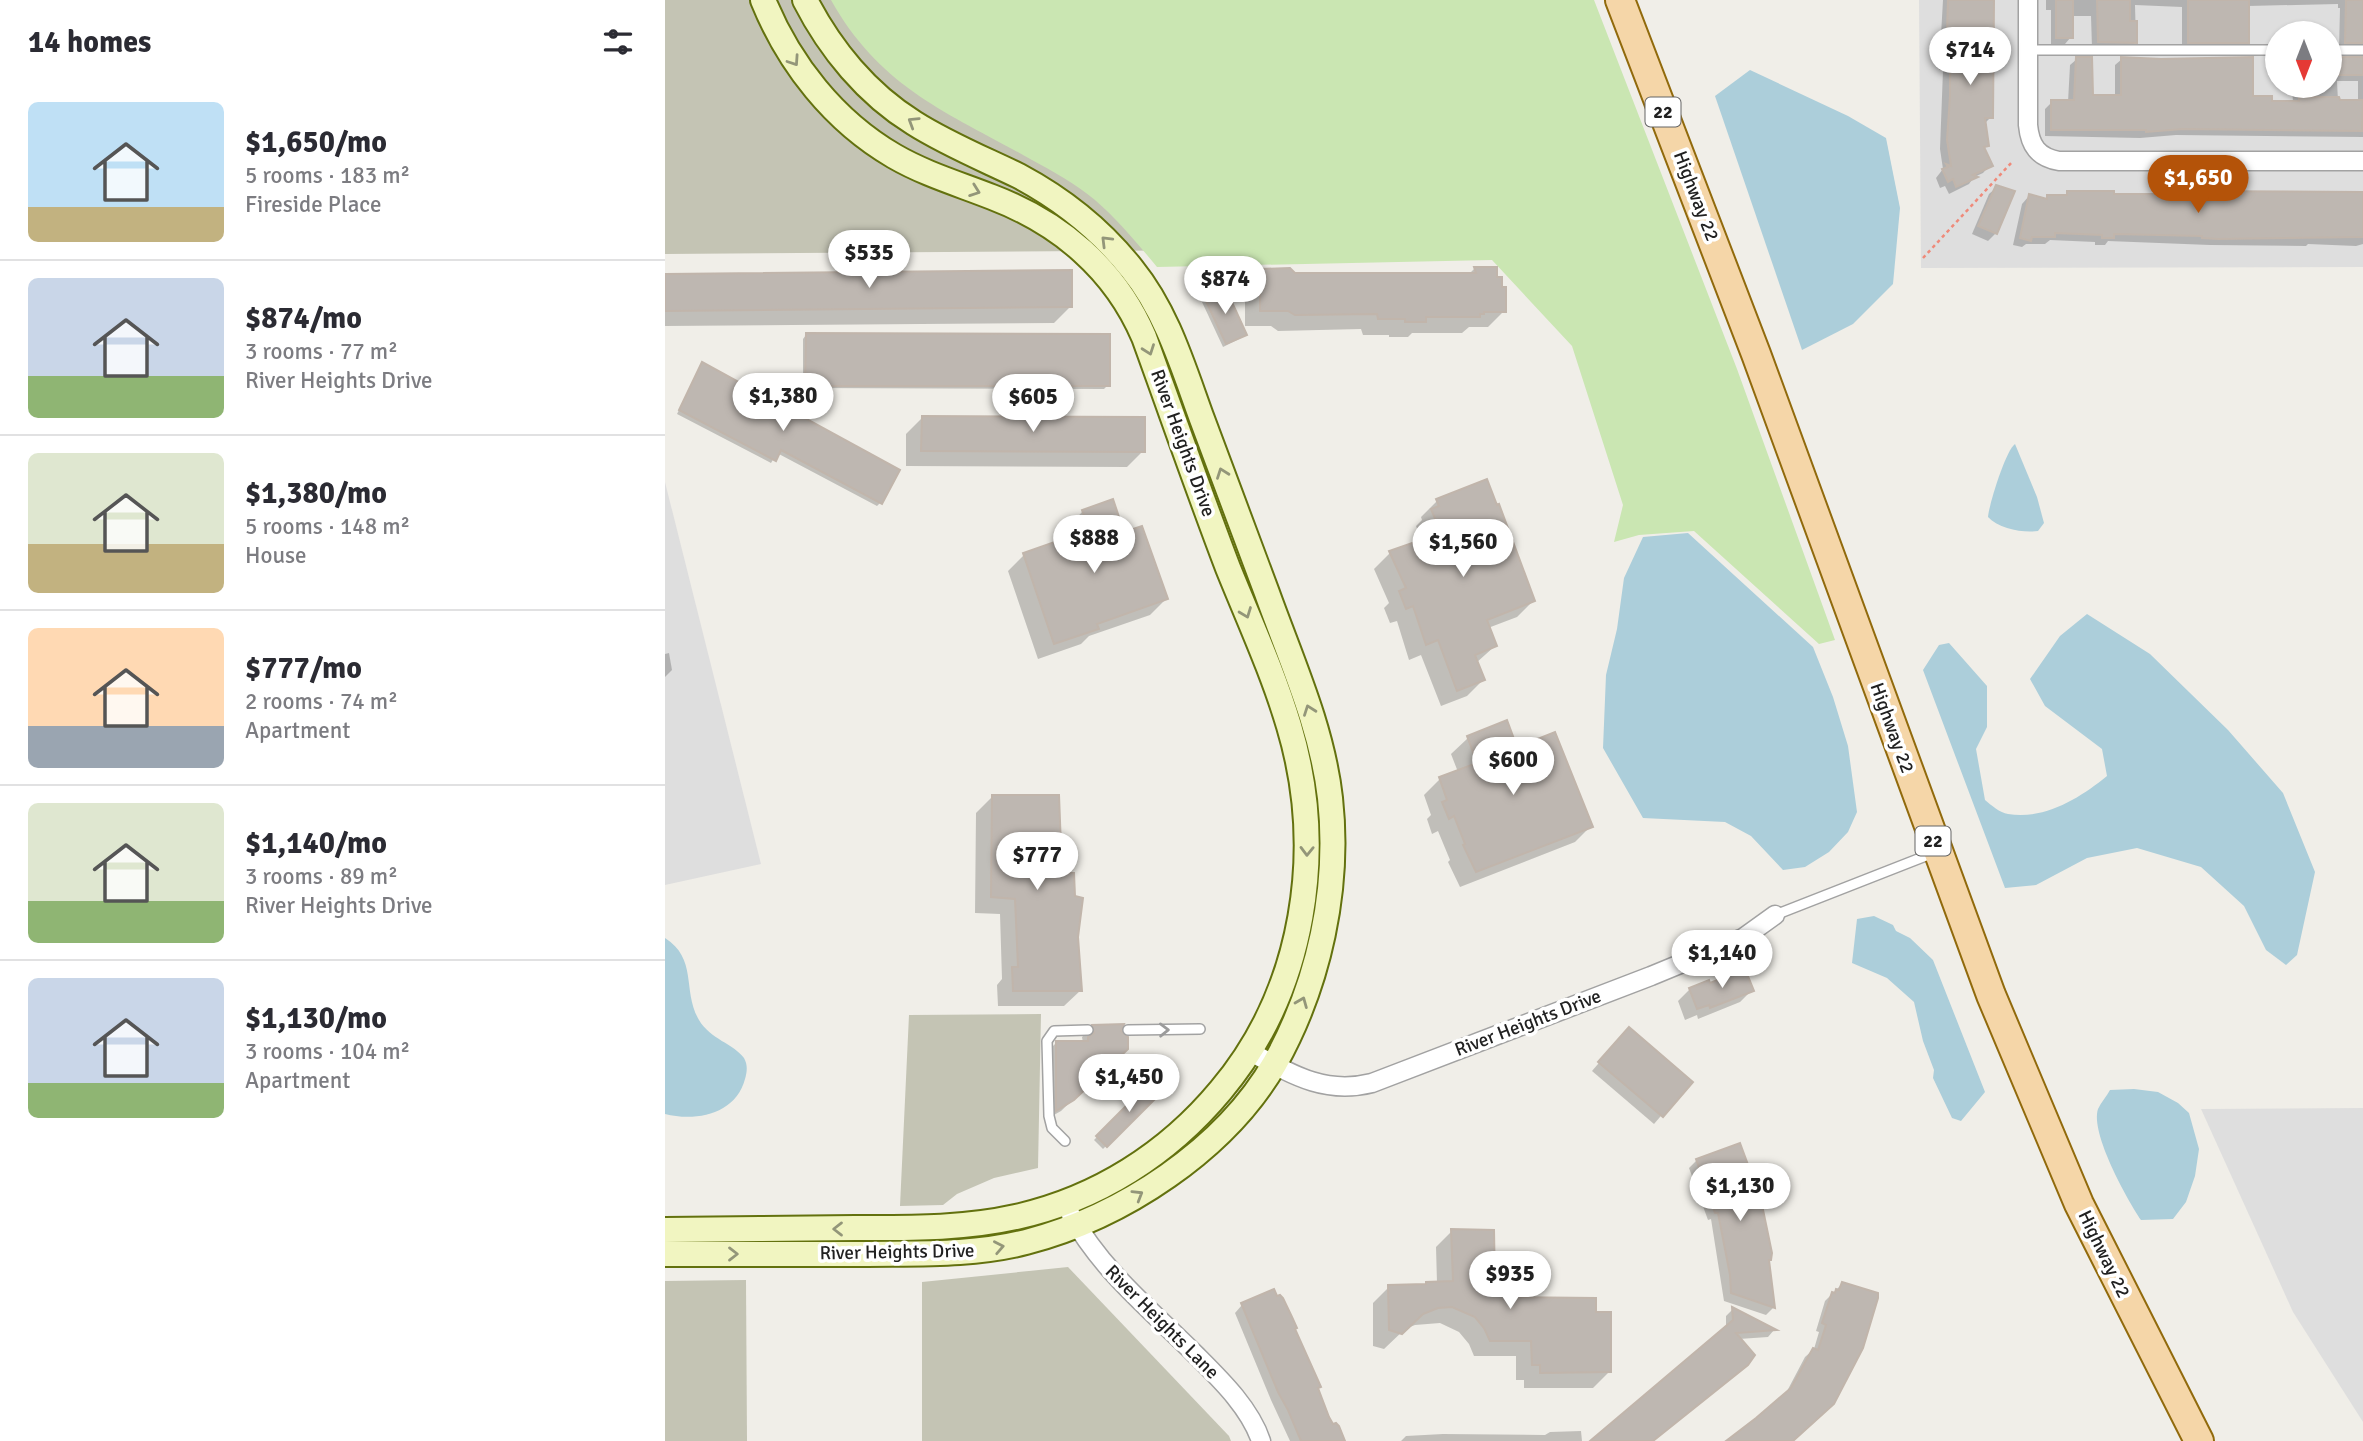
<!DOCTYPE html>
<meta charset="utf-8">
<style>
body{margin:0;font-family:Signika,sans-serif;background:#f7f7f7;color:#2b2b33;height:100vh;display:flex;flex-direction:column;font-size:26px;white-space:nowrap}
*{box-sizing:border-box;margin:0}
p{font-size:23px;color:#7c7c81}
.icon{flex:none;width:38px;height:38px;fill:none;stroke:currentColor;stroke-width:2;stroke-linecap:round;stroke-linejoin:round}
.map{position:relative;flex:1;overflow:hidden}
.sheet{display:flex;flex-direction:column;background:#fff;width:665px}
.sheet>*{flex:none}
.needle{width:46px;rotate:180deg}
.buttons{position:absolute;left:1600px;top:21px;display:grid;gap:14px}
.buttons a{display:grid;place-items:center;width:77px;height:77px;border-radius:50%;background:#fff;box-shadow:0 2px 5px #0004;font-size:35px}
.price{position:absolute;translate:-50% -60px;padding:0 16px;border-radius:24px;background:#fff;color:#222;font-size:23px;line-height:46px;filter:drop-shadow(0 2px 4px #0008)}
.price::after{content:'';position:absolute;left:50%;top:42px;width:21px;height:16px;margin-left:-10px;background:inherit;clip-path:polygon(0 0,100% 0,50% 100%)}
.price.current{background:#b45309;color:#fff}
ul{padding:0;list-style:none}
li{display:flex;align-items:center;gap:21px;height:175px;padding:0 28px}
li+li{border-top:2px solid #e1e1e2}
li span{display:grid;place-items:center;flex:none;width:196px;height:140px;border-radius:10px;color:#555}
li>.icon{margin-inline-start:auto}
span .icon{width:84px;height:84px;fill:#fffc;stroke-width:1}
li b{font-size:30px}
h2{display:flex;justify-content:space-between;align-items:center;height:84px;padding:0 28px;font-size:30px}
main{display:flex;flex:1;min-height:0}
.map>svg:first-child{display:block}
</style>
<main>
<section class="sheet">
<h2>14 homes<svg class="icon" aria-label="filters" viewBox="0 0 24 24"><path d="M4 7h16M4 17h16"/><circle cx="9" cy="7" r="2"/><circle cx="15" cy="17" r="2"/></svg></h2>
<ul>
<li><span style="background:linear-gradient(#bfe0f5 75%,#c2b280 0)"><svg class="icon" aria-label="home" viewBox="0 0 24 24"><path d="M3 11l9-7 9 7M6 9v11h12V9"/></svg></span><div><b>$1,650/mo</b><p>5 rooms · 183 m²</p><p>Fireside Place</p></div></li>
<li><span style="background:linear-gradient(#c9d6e8 70%,#8fb573 0)"><svg class="icon" aria-label="home" viewBox="0 0 24 24"><path d="M3 11l9-7 9 7M6 9v11h12V9"/></svg></span><div><b>$874/mo</b><p>3 rooms · 77 m²</p><p>River Heights Drive</p></div></li>
<li><span style="background:linear-gradient(#dfe7d0 65%,#c2b280 0)"><svg class="icon" aria-label="home" viewBox="0 0 24 24"><path d="M3 11l9-7 9 7M6 9v11h12V9"/></svg></span><div><b>$1,380/mo</b><p>5 rooms · 148 m²</p><p>House</p></div></li>
<li><span style="background:linear-gradient(#ffd9b3 70%,#9aa5b1 0)"><svg class="icon" aria-label="home" viewBox="0 0 24 24"><path d="M3 11l9-7 9 7M6 9v11h12V9"/></svg></span><div><b>$777/mo</b><p>2 rooms · 74 m²</p><p>Apartment</p></div></li>
<li><span style="background:linear-gradient(#dfe7d0 70%,#8fb573 0)"><svg class="icon" aria-label="home" viewBox="0 0 24 24"><path d="M3 11l9-7 9 7M6 9v11h12V9"/></svg></span><div><b>$1,140/mo</b><p>3 rooms · 89 m²</p><p>River Heights Drive</p></div></li>
<li><span style="background:linear-gradient(#c9d6e8 75%,#8fb573 0)"><svg class="icon" aria-label="home" viewBox="0 0 24 24"><path d="M3 11l9-7 9 7M6 9v11h12V9"/></svg></span><div><b>$1,130/mo</b><p>3 rooms · 104 m²</p><p>Apartment</p></div></li>
</ul>
</section>
<div class="map">
<svg width="1698" height="1441" viewBox="0 0 1698 1441">
<rect width="100%" height="100%" fill="#f0eee8"/>
<!-- residential -->
<g fill="#dedede" fill-rule="evenodd">
<path d="M1254,0h444v267l-442,1zM1612,33h52v53h-52z"/>
<path d="M0,482l96,382 -96,21z"/>
<path d="M1698,1108v314l-70,-110 -92,-203z"/>
</g>
<!-- construction -->
<g fill="#c4c4b4">
<path d="M0,0h926l98,247 -1024,7z"/>
<path d="M376,1014l-3,154 -44,10 -37,16 -14,11 -43,1 9,-191z"/>
<path d="M403,1267l161,169 2,5h-309v-159z"/>
<path d="M81,1280l1,161h-82v-160z"/>
</g>
<!-- grass -->
<path fill="#cae6b2" d="M166,0h763l143,369 98,271 -16,4 -125,-113 -55,4 -25,7 9,-37 -51,-159 -80,-86 -335,7c-19,-23 -39,-47 -62,-67 -19,-16 -41,-28 -63,-40 -83,-47 -151,-71 -201,-160z"/>
<!-- water -->
<g fill="#acceda">
<path d="M1085,70l98,46 38,22 14,70 -7,76 -40,40 -51,26 -87,-254z"/>
<path d="M1350,444l22,53 7,26 -6,8c-15,2 -39,-2 -50,-14 1,-13 18,-67 27,-73z"/>
<path d="M1023,533l125,114 20,50 15,49 9,66 -9,20 -19,20 -24,15 -22,3 -32,-34 -26,-14 -82,-4 -40,-70 3,-73 11,-46 7,-51 19,-41z"/>
<path d="M1422,614l63,40 78,76 55,63 32,79 -18,83 -11,10 -20,-15 -22,-44 -43,-39 -64,-19 -50,10 -51,27 -31,3 -82,-218 16,-25 10,-2 38,43v41l-11,22 9,51c6,5 15,13 23,14 37,6 72,-16 99,-38l-5,-27 -57,-43 -15,-27 30,-43z"/>
<path d="M1209,916l19,9 3,6 14,7 23,22 52,132 -24,29 -9,-3 -19,-40 1,-8 -11,-29 -9,-39 -27,-24 -35,-15 5,-44z"/>
<path d="M0,938c33,21 17,53 34,82 11,19 35,24 45,38 4,7 3,14 1,21 -9,35 -49,43 -80,35z"/>
<path d="M1469,1089l24,3 20,11 11,10 10,36 -4,27 -9,26 -13,17 -32,1c-14,-21 -51,-87 -43,-111 3,-7 9,-13 12,-19z"/>
</g>
<!-- shadow -->
<g fill="#0003" fill-rule="evenodd">
<path d="M1278,0h49l-1,117 -7,7 3,21 -4,4 7,16 -7,8 -9,4 -5,7 -20,10 -4,-8 -5,2 -4,-10 7,-9 -3,-20 3,-79h-4z"/>
<path d="M1381,0h317v54l-24,-5 1,-41h-2v-4l-90,2 -1,36 -7,7h-58v-42l-47,-2 1,37 -7,7 -37,-1 -1,-32h-20v21l-6,7h-14v-34h-5z"/>
<path d="M1412,59l14,38h24v-32l7,-6 130,39 19,5h22l-1,-17h37v-26l34,-1v78l-187,-2 -36,3 -95,-2v-27l7,-7h16l2,-37zM1672,81h21v20h-20z"/>
<path d="M1332,187l16,5 -17,41 -8,8 -16,-7 17,-40z"/>
<path d="M1402,193l98,3 3,-3h195v51l-7,2 -48,-2 -2,2 -96,-1 -102,-4 -3,4h-10v-3l-45,-2 -5,4h-19l-4,3 -9,-2 9,-41 7,-8 15,4 3,-3h16z"/>
<path d="M810,268l29,43 -16,16h-19l-7,6h-50l-4,4h-19v-2h-26l-2,-6 -83,2 -7,-5h-26v-40l16,-16 33,4h175z"/>
<path d="M0,275l405,32 -16,16 -389,3z"/>
<path d="M540,298l40,37 -4,3 -18,9 -21,-45z"/>
<path d="M141,335l302,50 -4,4 -301,-1v-49z"/>
<path d="M37,364l178,139 -3,3 -100,-53 -6,10 -94,-49z"/>
<path d="M257,418l221,33 -16,16 -221,-1v-32z"/>
<path d="M772,501l96,100 -16,16 -29,11 7,18 -19,17 7,17 -16,16 -26,10 -20,-51 -12,5 -12,-39 -7,2 -6,-15 5,-5 -15,-34 16,-16 32,-12 -6,-15 6,-6 -1,-3z"/>
<path d="M418,511l40,24 43,64 -16,16 -61,21 -8,8 -43,15 -30,-88 16,-16 47,-16 -4,-11z"/>
<path d="M4,653l3,17 -7,7v-23z"/>
<path d="M841,723l10,26 75,77 -16,16 -115,45 -12,-25 2,-2 -12,-29 -6,3 -5,-15 4,-4 -7,-20 16,-16 18,-7 -7,-18 17,-16z"/>
<path d="M327,797l84,140 5,53 -17,16h-66l-1,-21 5,-6 -2,-65 -25,-1 1,-100z"/>
<path d="M1044,985l43,5 -12,12 -42,17 -1,-4 -12,5 -7,-19 12,-12z"/>
<path d="M428,1026l26,5 7,17 -65,63 -16,9v-66l11,-11h27l-1,-6z"/>
<path d="M956,1037l69,45 -36,42 -62,-53z"/>
<path d="M487,1082l9,9 -58,58 -9,-9z"/>
<path d="M1074,1145l29,116 6,46 -8,8 -42,-14 -13,-82 -3,1 -19,-52 7,-7z"/>
<path d="M787,1231l41,56 17,12 84,15 15,58 -16,16h-69v-8h-8v-24h-42l-5,-12 -10,-12 -19,-9 -25,2 -10,4 -21,20 -11,-3v-43l16,-16 48,-4 -1,-36z"/>
<path d="M1177,1284l-52,157h-60l55,-46 20,-38 9,-8 5,-17 -3,-1 9,-30z"/>
<path d="M577,1305l52,24 34,89 16,23h-54l-19,-41 -36,-87z"/>
<path d="M1068,1309l41,21 -6,7 -29,2 -73,91 -13,11h-60l133,-112v-13z"/>
<path d="M885,1432l31,-1 1,10h-181l5,-5 37,-2 102,1z"/>
</g>
<!-- building -->
<g fill="#beb7b1" stroke="#c1b5ab" stroke-width="2">
<path d="M1283,0h46l-1,118h-8l4,28 -5,1 9,19 -20,9 5,2 -22,10 -3,-8 -5,3 -6,-13 6,-2 -2,-3 5,2 -4,-26 3,-44v-33h-4z"/>
<rect x="1391" y="0" width="17" height="38"/>
<path d="M1432,0h33v21h7v22l-39,-1z"/>
<rect x="1523" y="0" width="61" height="43"/>
<path d="M1681,0h17v43h-18z"/>
<path d="M1411,57h16l1,38h28v-38l40,2 92,-2v39h19v5h27v-4h40l1,3h23l-1,31 -179,-2 -37,3v-2h-95v-30h23z"/>
<path d="M1680,57h18v18h-34v-17z"/>
<path d="M1331,185l19,6 -18,43 -19,-8z"/>
<path d="M1402,191h47v3h54v-3l195,1v45l-145,2 -16,-1v-2l-88,-2v4h-12v-3l-47,-2v4h-23l-1,4 -11,-3 9,-44 18,5v-4h20z"/>
<path d="M809,267h23v10h5v10h4v25h-22v2h-4v3h-54v5h-21v-3h-27l-1,-5 -82,1 -7,-4h-28v-42l30,-1 5,5h181z"/>
<path d="M407,270v37l-407,4v-37z"/>
<path d="M560,287l22,48 -21,9 -22,-47z"/>
<path d="M141,333l304,1v52h-305z"/>
<path d="M37,362l198,108 -18,34 -101,-54 -5,11 -97,-51z"/>
<path d="M257,416l223,1v35l-224,-1z"/>
<path d="M822,479l10,26 2,-1 36,97 -48,19 10,26 -22,9 10,25 -28,11 -19,-51 -12,5 -13,-39 -7,3 -7,-18 7,-3 -17,-37 52,-18 -10,-24 8,-3 -3,-7z"/>
<path d="M448,499l11,33 18,-6 26,73 -71,25 2,5 -45,15 -31,-91 66,-23 -7,-20z"/>
<path d="M842,720l10,27 38,-15 38,95 -117,45 -13,-27 2,-1 -11,-28 -5,3 -7,-17 5,-2 -8,-23 38,-14 -10,-27z"/>
<path d="M327,795h67l3,78h12l1,23 8,2 -5,39 4,54h-69l-1,-24h6l-3,-68 -24,-2z"/>
<path d="M1080,969l9,22 -44,17 -1,-3 -12,4 -8,-21 20,-8 1,3z"/>
<path d="M459,1024l-3,7 7,6v12l-54,51 -18,11v-70h32v-4l6,-4 -2,-8z"/>
<path d="M964,1027l64,55 -30,35 -65,-55z"/>
<path d="M487,1080l11,11 -56,56 -11,-11z"/>
<path d="M1075,1143l21,57 11,53 -1,7h-2l6,48 -44,-15 -1,-18 -12,-62h-3l-19,-54z"/>
<path d="M786,1229l43,1 1,55h17v12l84,1v14h15v60l-71,1v-8h-8l-1,-24h-41l-6,-13 -9,-11 -23,-10 -14,1 -15,6 -21,20 -13,-4 -1,-45 38,-1v-2l27,-1z"/>
<path d="M1177,1282l36,11v5l-15,50 -29,56 -41,37h-67l30,-23 35,-30 22,-40 5,2 8,-25 -4,-2 10,-31 3,1 1,-4 3,1z"/>
<path d="M609,1289l3,7 3,-1 3,3 9,19 5,11 -2,1 26,58 -3,1 11,29 4,7 3,-1 3,3 6,15h-44l-13,-31 -10,-18 -37,-89z"/>
<path d="M1067,1307l45,23 -41,3 19,22 -7,10 -95,76h-63l143,-121z"/>
</g>
<g fill="none" stroke-linecap="round" stroke-linejoin="round">
<!-- lane casing -->
<g stroke="#a2a2a2" stroke-width="12">
<g id="lane">
<path d="M1362,50h250"/>
<path d="M1664,50h34"/>
<path d="M1110,915l161,-63"/>
<path d="M463,1030l72,-1"/>
<path d="M400,1141l-13,-13 -3,-12 -2,-75 7,-10 34,-1"/>
</g>
</g>
<!-- street casing -->
<g stroke="#a2a2a2" stroke-width="21">
<g id="street">
<path d="M1363,0v125c2,21 10,32 31,36h304"/>
<path d="M584,1051c42,23 75,44 123,32l279,-107 92,-38 32,-23"/>
<path d="M406,1215c31,56 81,96 125,140 25,25 54,53 65,86"/>
</g>
</g>
<!-- secondary casing -->
<g stroke="#63710e" stroke-width="28">
<g id="secondary">
<path d="M0,1230c63,-1 127,-1 190,-2 53,0 108,1 161,-11 81,-18 152,-63 205,-127 84,-100 105,-240 68,-364 -16,-54 -40,-106 -61,-158 -29,-76 -56,-154 -84,-231 -29,-68 -84,-114 -152,-140 -33,-13 -67,-23 -98,-41 -60,-35 -105,-92 -131,-156"/>
<path d="M0,1254c65,0 131,0 196,0 55,-1 111,2 165,-12 96,-25 199,-92 249,-179 44,-79 65,-175 55,-265 -8,-71 -39,-138 -63,-205 -22,-58 -43,-116 -65,-174 -19,-52 -35,-107 -70,-150 -30,-38 -70,-70 -113,-93 -35,-17 -72,-32 -105,-53 -47,-29 -84,-74 -109,-123"/>
</g>
</g>
<!-- primary casing -->
<g stroke="#916a0c" stroke-width="32">
<path id="primary" d="M955,0l136,354 235,641 88,209 120,237"/>
</g>
<!-- path -->
<path stroke="#ef8a7a" stroke-width="2.5" stroke-dasharray="3.5 3.5" stroke-linecap="butt" d="M1258,258l89,-96"/>
<!-- lane -->
<use href="#lane" stroke="#fff" stroke-width="9"/>
<!-- street -->
<use href="#street" stroke="#fff" stroke-width="18"/>
<!-- secondary -->
<use href="#secondary" stroke="#f1f5c1" stroke-width="24"/>
<!-- primary -->
<use href="#primary" stroke="#f5d6a8" stroke-width="28"/>
</g>
<!-- one-way arrows -->
<defs><path id="oneway-chevron" d="M-2-3.5L2.5 0L-2 3.5" fill="none" stroke-width="1.6" stroke-linecap="round" stroke-linejoin="round" transform="scale(1.75)"/></defs>
<g stroke="#939679">
<use href="#oneway-chevron" transform="translate(129 61) rotate(56)"/>
<use href="#oneway-chevron" transform="translate(248 122) rotate(-148)"/>
<use href="#oneway-chevron" transform="translate(310 191) rotate(20)"/>
<use href="#oneway-chevron" transform="translate(441 241) rotate(-135)"/>
<use href="#oneway-chevron" transform="translate(484 350) rotate(70)"/>
<use href="#oneway-chevron" transform="translate(557 473) rotate(-110)"/>
<use href="#oneway-chevron" transform="translate(581 613) rotate(69)"/>
<use href="#oneway-chevron" transform="translate(644 710) rotate(-110)"/>
<use href="#oneway-chevron" transform="translate(642 851) rotate(91)"/>
<use href="#oneway-chevron" transform="translate(637 1002) rotate(-68)"/>
<use href="#oneway-chevron" transform="translate(473 1195) rotate(-31)"/>
<use href="#oneway-chevron" transform="translate(173 1229) rotate(180)"/>
<use href="#oneway-chevron" transform="translate(334 1247) rotate(-11)"/>
<use href="#oneway-chevron" transform="translate(68 1254)"/>
</g>
<use stroke="#9b9b9b" href="#oneway-chevron" transform="translate(499 1030) rotate(-1)"/>
<g text-anchor="middle" dominant-baseline="central" stroke-width="7" stroke-linejoin="round" paint-order="stroke">
<!-- shield labels -->
<g fill="#fff" stroke="#646464" stroke-width="2">
<rect x="980.5" y="97.5" width="35" height="29" rx="5"/>
<rect x="1250.5" y="826.5" width="35" height="29" rx="5"/>
</g>
<g font-size="18" font-weight="bold" fill="#212121">
<text x="998" y="112">22</text>
<text x="1268" y="841">22</text>
</g>
<!-- street labels -->
<g font-size="19" fill="#212121" stroke="#fff">
<text transform="translate(1031 196) rotate(69)">Highway 22</text>
<text transform="translate(518 443) rotate(70)">River Heights Drive</text>
<text transform="translate(1227 728) rotate(70)">Highway 22</text>
<text transform="translate(863 1023) rotate(-21)">River Heights Drive</text>
<text transform="translate(232 1252) rotate(-1)">River Heights Drive</text>
<text transform="translate(1439 1254) rotate(64)">Highway 22</text>
<text transform="translate(497 1322) rotate(45)">River Heights Lane</text>
</g>
</g>
</svg>
<div class="buttons">
<a><svg class="needle" viewBox="-14 -14 28 28"><path d="M0-13l5 13h-10z" fill="#e53935"/><path d="M0 13l5-13h-10z" fill="#7c7c81"/></svg></a>
</div>
<b class="price" style="left:1305px;top:87px">$714</b>
<b class="price current" style="left:1533px;top:215px">$1,650</b>
<b class="price" style="left:204px;top:290px">$535</b>
<b class="price" style="left:560px;top:316px">$874</b>
<b class="price" style="left:118px;top:433px">$1,380</b>
<b class="price" style="left:368px;top:434px">$605</b>
<b class="price" style="left:429px;top:575px">$888</b>
<b class="price" style="left:798px;top:579px">$1,560</b>
<b class="price" style="left:848px;top:797px">$600</b>
<b class="price" style="left:372px;top:892px">$777</b>
<b class="price" style="left:1057px;top:990px">$1,140</b>
<b class="price" style="left:464px;top:1114px">$1,450</b>
<b class="price" style="left:1075px;top:1223px">$1,130</b>
<b class="price" style="left:845px;top:1311px">$935</b>
</div>
</main>
